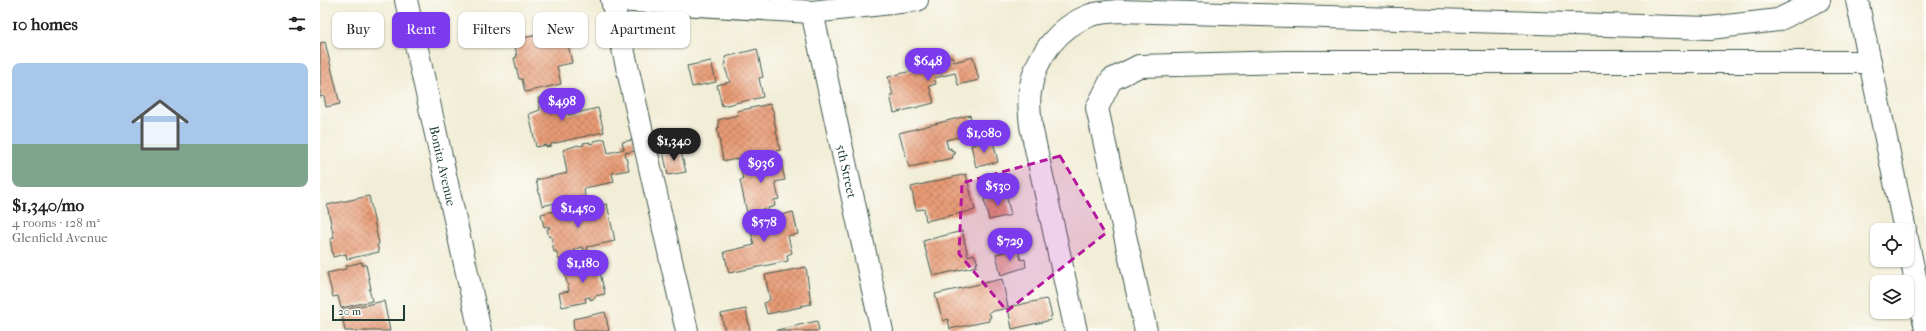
<!DOCTYPE html>
<meta charset="utf-8">
<style>
body{margin:0;font-family:"IM FELL French Canon",serif;background:#f6f6f6;color:#222;height:100vh;display:flex;flex-direction:column;font-size:15px;white-space:nowrap}
*{box-sizing:border-box;margin:0}
p{font-size:13px;color:#767676}
.icon{flex:none;width:22px;height:22px;fill:none;stroke:currentColor;stroke-width:2;stroke-linecap:round;stroke-linejoin:round}
.map{position:relative;flex:1;overflow:hidden}
.details{display:flex;flex-direction:column;background:#fff;width:320px}
.details>*{flex:none}
.banner{position:absolute;left:12px;top:12px;width:380px;height:36px;display:flex;gap:8px}
.controls{position:absolute;left:1550px;top:223px;display:grid;gap:8px}
.controls a{display:grid;place-items:center;width:44px;height:44px;border-radius:8px;background:#fff;box-shadow:0 1px 3px #0004;font-size:20px}
.scale{position:absolute;left:12px;bottom:10px;width:73px;box-sizing:border-box;padding-left:4px;border:2px solid #1f3d34;border-top:0;font-size:11px;line-height:14px;white-space:nowrap;color:#1f3d34;-webkit-text-stroke:3px #fdfcf7;paint-order:stroke}
.price{position:absolute;translate:-50% -34px;padding:0 9px;border-radius:14px;background:#7c3aed;color:#fff;font-size:13px;line-height:26px;filter:drop-shadow(0 1px 2px #0008)}
.price::after{content:'';position:absolute;left:50%;top:24px;width:12px;height:9px;margin-left:-6px;background:inherit;clip-path:polygon(0 0,100% 0,50% 100%)}
.price.active{background:#222;color:#fff}
ul{padding:0;list-style:none}
li{display:grid;align-content:center;gap:8px;height:212px;padding:0 12px}
li span{display:grid;place-items:center;height:124px;border-radius:8px;color:#555}
li>.icon{margin-inline-start:auto}
span .icon{width:72px;height:72px;fill:#fffc;stroke-width:1}
li b{font-size:17px}
h2{display:flex;justify-content:space-between;align-items:center;height:48px;padding:0 12px;font-size:17px}
.tag{padding:0 14px;border-radius:8px;background:#fff;box-shadow:0 1px 3px #0004;font-size:14px;line-height:36px}
.tag.active{background:#7c3aed;color:#fff}
main{display:flex;flex:1;min-height:0}
.map>svg:first-child{display:block}
</style>
<main>
<section class="details">
<h2>10 homes<svg class="icon" aria-label="filters" viewBox="0 0 24 24"><path d="M4 7h16M4 17h16"/><circle cx="9" cy="7" r="2"/><circle cx="15" cy="17" r="2"/></svg></h2>
<ul>
<li><span style="background:linear-gradient(#a9c7e8 65%,#7fa58c 0)"><svg class="icon" aria-label="home" viewBox="0 0 24 24"><path d="M3 11l9-7 9 7M6 9v11h12V9"/></svg></span><div><b>$1,340/mo</b><p>4 rooms · 128 m²</p><p>Glenfield Avenue</p></div></li>
</ul>
</section>
<div class="map">
<svg width="1606" height="331" viewBox="0 0 1606 331">
<defs>
<pattern id="building-cross-hatch" width="8" height="8" patternUnits="userSpaceOnUse"><rect width="8" height="8" fill="#e89a75"/><path d="M0 0l8 8M0 8l8-8" fill="none" stroke="#bb7f61"/></pattern>
</defs>
<rect width="100%" height="100%" fill="#fdfcf7"/>
<filter id="ink" filterUnits="userSpaceOnUse"><feTurbulence type="fractalNoise" baseFrequency=".025" numOctaves="2"/><feDisplacementMap in="SourceGraphic" scale="8" xChannelSelector="R" yChannelSelector="G"/><feConvolveMatrix kernelMatrix="1 2 1 2 8 2 1 2 1" color-interpolation-filters="sRGB"/></filter>
<filter id="wash" filterUnits="userSpaceOnUse"><feTurbulence type="fractalNoise" baseFrequency=".012" numOctaves="4" result="noise"/><feDisplacementMap in="SourceGraphic" scale="16" xChannelSelector="R" yChannelSelector="G"/><feGaussianBlur stdDeviation="0.9" result="paint"/><feColorMatrix in="noise" values="0 0 0 0 0 0 0 0 0 0 0 0 0 0 0 0 0 1.4 0 .05"/><feComposite in="paint" operator="in"/></filter>
<g filter="url(#wash)">
<rect width="100%" height="100%" fill="#f1edd6"/>
<g id="blocks">
<!-- building -->
<g fill="url(#building-cross-hatch)">
<path d="M217,35l2,6 27,-6 6,28 -15,3 4,18 -36,8 -3,-13h-3l-5,-21 3,-1 -3,-17z"/>
<path d="M5,42l15,62 -14,3 -2,-11 -4,1v-54z"/>
<path d="M437,49l6,28 -4,1 4,19 -41,9 -5,-21 13,-3 -6,-17 2,-1 -1,-7z"/>
<path d="M632,56l2,6 19,-5 6,23 -21,5 -3,-12 -21,5 2,6 -7,2 5,17 -40,10 -4,-18h3l-5,-18 42,-11 -1,-4z"/>
<path d="M391,61l5,21 -24,5 -5,-21z"/>
<path d="M243,93l5,22 30,-7 6,24 -53,12v2l-5,1v-2l-10,2 -7,-33 11,-4 -2,-12z"/>
<path d="M450,104l4,10h-1l7,36 -53,11 -4,-1 -6,-32h2l-1,-8 20,-5 -1,-4z"/>
<path d="M650,115l4,18 -28,7 2,9 3,-1v3l2,-1 2,4 -3,1 1,3 -44,9 -10,-34z"/>
<path d="M285,139l3,14 16,-4 -2,-7 10,-2 3,11 -10,2 4,17 -17,3 2,9 -30,6 1,8 -43,10 -6,-26 31,-7 -4,-23 15,-5 1,1 5,-1 -1,-2 7,-1v2l4,-1 -1,-2z"/>
<path d="M673,141l5,21 -22,5 -5,-22z"/>
<path d="M360,148l6,24 -18,3 -5,-24z"/>
<path d="M460,158l5,22 -10,2 4,17 -5,1 1,6 -7,2 1,5h-4l-1,-4 -5,1v4h-4l-1,-2 -7,1 -7,-33h3l-3,-15 24,-6 1,3z"/>
<path d="M646,174l9,36 -49,11 -2,-12 -8,1 -5,-23z"/>
<path d="M686,194l5,21 -22,5 -5,-21z"/>
<path d="M49,196l10,48 -2,1 2,7 -32,7 -1,-5 -13,3 -3,-18 4,-1 -7,-33z"/>
<path d="M287,204l8,37 -28,6 1,3 -4,1 -1,-4 -8,2v3l-4,1 1,4 -13,3 -3,-9 -2,1 -3,-16 -2,1 -2,-8 3,-1 -1,-2 -5,1 -3,-13 32,-7 1,9h4l-1,-6z"/>
<path d="M473,212l5,22 -10,2 4,17 -5,2 1,6 -59,12 -5,-21 30,-7 -3,-13h-3l-3,-12 18,-4 1,4 6,-2 -1,-2 6,-1v2z"/>
<path d="M642,231l6,25 6,-2 4,9h-2l1,3 -44,10 -10,-35z"/>
<path d="M698,249l3,11 4,-1 1,8 -25,8 -5,-21z"/>
<path d="M277,260l8,34 -10,2v2l-5,2v-3l-5,1 1,4 -24,5 -3,-14 10,-2 -4,-16 5,-1 -1,-8z"/>
<path d="M42,262v3h4l5,24h-2l3,12 -31,7 -3,-12 -5,1 -6,-24 19,-4v-3z"/>
<path d="M486,267l5,37 -10,2v1l-34,7 -3,-11 6,-3 -5,-25z"/>
<path d="M682,279l6,28 38,-8 1,2h1l4,15 -2,1 1,3 -39,9 -4,-21 -19,4 2,5 -2,1v3l-39,8 -2,-10 -5,2 -8,-27z"/>
<path d="M64,301l6,30h-45l-4,-21z"/>
<path d="M426,309l4,22h-25l-4,-17z"/>
<path d="M285,312l4,19h-35l-1,-12z"/>
<path d="M497,321l2,10h-42v-1z"/>
</g>
</g>
</g>
<g filter="url(#ink)">
<use href="#blocks" fill-opacity="0" stroke="#3e574c" stroke-width="1"/>
<g fill="none" stroke-linecap="round" stroke-linejoin="round">
<!-- minor casing -->
<g stroke="#3e574c" stroke-width="24">
<g id="minor">
<path d="M292,0l75,331"/>
<path d="M297,0l195,12 105,-12"/>
<path d="M1537,0l48,230"/>
<path id="s1" d="M492,12l70,319"/>
<path d="M1587,239l19,90"/>
<path d="M756,331l-45,-205c-1,-11 -3,-23 -1,-34 4,-34 29,-66 61,-77 8,-3 19,-3 27,-4l592,17 68,-8 41,-20"/>
<path d="M826,331l-49,-223 14,-28 28,-14 149,-4h582"/>
</g>
</g>
<!-- major casing -->
<g stroke="#3e574c" stroke-width="24">
<g id="major">
<path id="s2" d="M86,0l74,331"/>
</g>
</g>
<!-- minor -->
<use href="#minor" stroke="#fff" stroke-width="22"/>
<!-- major -->
<use href="#major" stroke="#fff" stroke-width="22"/>
</g>
</g>
<!-- marked area -->
<path fill="#b5179e" fill-opacity="0.2" stroke="#b5179e" stroke-width="3" stroke-dasharray="8 5" stroke-linejoin="round" d="M740,156l46,77 -99,78 -48,-57 3,-71z"/>
<g text-anchor="middle" dominant-baseline="central" stroke-width="4" stroke-linejoin="round" paint-order="stroke">
<!-- street labels -->
<g font-size="13" fill="#1f3d34" stroke="#fdfcf7">
<text stroke="none"><textPath href="#s2" startOffset="170">Bonita Avenue</textPath></text>
<text stroke="none"><textPath href="#s1" startOffset="163">5th Street</textPath></text>
</g>
</g>
</svg>
<div class="controls">
<a><svg class="icon" aria-label="locate" viewBox="0 0 24 24"><circle cx="12" cy="12" r="6"/><path d="M12 2v4M12 18v4M2 12h4M18 12h4"/></svg></a>
<a><svg class="icon" aria-label="layers" viewBox="0 0 24 24"><path d="M12 4l9 5-9 5-9-5zM3 14l9 5 9-5"/></svg></a>
</div>
<div class="scale">20 m</div>
<b class="price" style="left:608px;top:82px">$648</b>
<b class="price" style="left:242px;top:122px">$498</b>
<b class="price" style="left:664px;top:154px">$1,080</b>
<b class="price active" style="left:354px;top:162px">$1,340</b>
<b class="price" style="left:441px;top:184px">$936</b>
<b class="price" style="left:678px;top:207px">$530</b>
<b class="price" style="left:258px;top:229px">$1,450</b>
<b class="price" style="left:444px;top:243px">$578</b>
<b class="price" style="left:690px;top:262px">$729</b>
<b class="price" style="left:263px;top:284px">$1,180</b>
<div class="banner">
<a class="tag">Buy</a>
<a class="tag active">Rent</a>
<a class="tag">Filters</a>
<a class="tag">New</a>
<a class="tag">Apartment</a>
</div>
</div>
</main>
